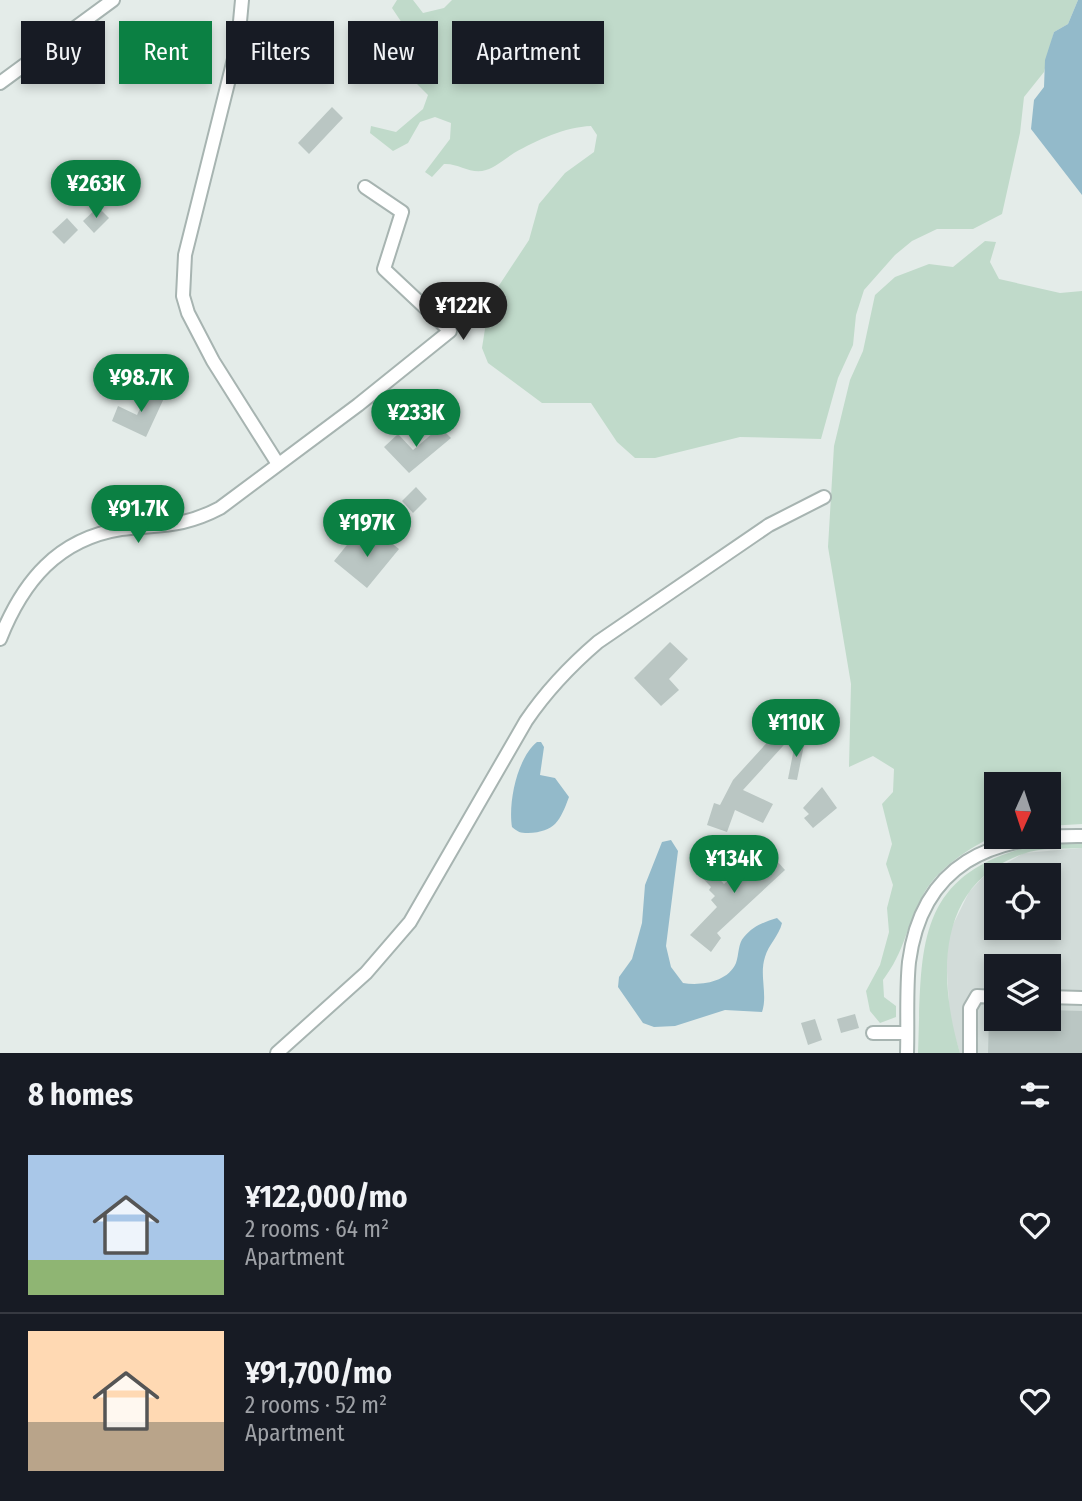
<!DOCTYPE html>
<meta charset="utf-8">
<style>
body{margin:0;font-family:"Fira Sans Condensed",sans-serif;background:#20242c;color:#f1f3f6;height:100vh;display:flex;flex-direction:column;font-size:26px;white-space:nowrap}
*{box-sizing:border-box;margin:0}
p{font-size:23px;color:#9ea1a6}
.icon{flex:none;width:38px;height:38px;fill:none;stroke:currentColor;stroke-width:2;stroke-linecap:round;stroke-linejoin:round}
.map{position:relative;height:1053px;overflow:hidden}
.sheet{display:flex;flex-direction:column;background:#171b24;flex:1}
.sheet>*{flex:none}
.guide{position:absolute;left:21px;top:21px;width:700px;height:63px;display:flex;gap:14px}
.needle{width:46px;rotate:183deg}
.fabs{position:absolute;left:984px;top:772px;display:grid;gap:14px}
.fabs a{display:grid;place-items:center;width:77px;height:77px;border-radius:0px;background:#171b24;box-shadow:0 4px 10px #0003;font-size:35px}
.price{position:absolute;translate:-50% -60px;padding:0 16px;border-radius:24px;background:#0b8043;color:#fff;font-size:23px;line-height:46px;filter:drop-shadow(0 2px 4px #0008)}
.price::after{content:'';position:absolute;left:50%;top:42px;width:21px;height:16px;margin-left:-10px;background:inherit;clip-path:polygon(0 0,100% 0,50% 100%)}
.price.on{background:#222;color:#fff}
ul{padding:0;list-style:none}
li{display:flex;align-items:center;gap:21px;height:175px;padding:0 28px}
li+li{border-top:2px solid #363941}
li span{display:grid;place-items:center;flex:none;width:196px;height:140px;border-radius:0px;color:#555}
li>.icon{margin-inline-start:auto}
span .icon{width:84px;height:84px;fill:#fffc;stroke-width:1}
li b{font-size:30px}
h2{display:flex;justify-content:space-between;align-items:center;height:84px;padding:0 28px;font-size:30px}
.pill{padding:0 24px;border-radius:0px;background:#171b24;box-shadow:0 4px 10px #0003;font-size:24px;line-height:63px}
.pill.on{background:#0b8043;color:#fff}
.map>svg:first-child{display:block}
</style>
<div class="map">
<svg width="1082" height="1053" viewBox="0 0 1082 1053">
<rect width="100%" height="100%" fill="#e4ece9"/>
<!-- built -->
<path fill="#d2dcd9" fill-rule="evenodd" d="M1082,848v205h-122l-10,-32 -4,-66 3,-22 20,-41 15,-16 40,-23zM996,875h52v53h-52zM996,966h52v52h-52z"/>
<!-- green -->
<g fill="#c0daca">
<path d="M397,0h16l10,13 21,-5 8,-8h626l-10,24 -14,8 -10,40 -20,25 -4,36 -18,81 -29,15h-36l-25,12 -17,14 -31,35 -8,25 -3,30 -15,33 -17,61 -81,-2 -85,21h-20l-18,-16 -26,-39h-49l-54,-40 -6,-15 5,-32 11,-29 31,-47 10,-36 26,-31 29,-21 3,-17 -6,-9c-26,1 -54,14 -77,27 -8,5 -18,14 -28,17 -15,5 -27,-7 -42,-6l-12,13 -7,-5 25,-33 1,-16 -16,-6 -15,5 -12,21 -15,8 -23,-18 1,-7 25,6 27,-23 5,-14 -18,-18 -6,-51 -12,-18z"/>
<path d="M985,241l11,1 -6,20 9,17 61,14 22,-2v533l-34,2v-42h-52v51c-27,13 -60,34 -74,62 -16,30 -17,54 -39,83l1,17 12,9v11l-16,6 -10,-12 -4,-20 14,-26 9,-33 -2,-24 6,-23 -7,-21 6,-20 -10,-40 11,-12 1,-23 -21,-13 -24,11 2,-83 -23,-137 6,-101 16,-66 13,-29 12,-56 20,-18 34,-13 24,3z"/>
<path d="M1040,844h42v4c-19,1 -41,-1 -59,6 -88,30 -85,125 -63,199h-42c4,-108 -5,-181 122,-209z"/>
</g>
<!-- water -->
<g fill="#93baca">
<path d="M1078,0h4v195l-51,-66 3,-29 10,-13 1,-27 9,-28 14,-8z"/>
<path d="M537,742h4l3,5 -4,28 15,3 14,19c-9,24 -14,35 -41,36 -8,0 -10,-1 -16,-6 -4,-24 5,-69 25,-85z"/>
<path d="M671,840l7,11 -12,95 5,21 12,16c18,3 45,-1 53,-20 3,-8 2,-20 8,-26 9,-11 20,-15 33,-19l5,5c-3,13 -14,22 -17,34 -6,18 3,38 -3,55l-37,-2 -50,16 -21,1 -11,-4 -25,-36 1,-10 13,-18 10,-36 3,-38 17,-43z"/>
</g>
<!-- building -->
<g fill="#bac6c3">
<path d="M332,107l11,11 -34,36 -11,-11z"/>
<path d="M98,207l11,11 -15,15 -11,-12z"/>
<path d="M67,218l11,12 -14,14 -12,-12z"/>
<path d="M149,389l16,7 -19,41 -34,-16 6,-15 19,9z"/>
<path d="M440,427l11,11 -42,35 -25,-26 14,-13 15,16z"/>
<path d="M416,487l11,12 -14,14 -11,-12z"/>
<path d="M378,532l21,17 -32,39 -33,-27 17,-21 16,5z"/>
<path d="M670,642l18,17 -19,20 10,11 -18,16 -27,-28z"/>
<path d="M783,725l10,10 -50,55 30,14 -10,19 -28,-13 -8,22 -20,-7 7,-22 6,2 13,-25z"/>
<path d="M796,738l9,2 -8,40 -9,-1z"/>
<path d="M822,787l15,21 -24,20 -9,-10 5,-4 -6,-6z"/>
<path d="M769,852l16,18 -68,63 4,5 -10,14 -21,-17 27,-28 -6,-7 4,-4 -6,-6 2,-3 -17,-18 9,-8 21,23 31,-28 4,5z"/>
<path d="M1048,1010l34,1v42h-94l1,-35h59z"/>
<path d="M855,1014l4,14 -18,5 -4,-14z"/>
<path d="M815,1019l7,21 -14,5 -7,-22z"/>
</g>
<g fill="none" stroke-linecap="round" stroke-linejoin="round">
<!-- minor casing -->
<g stroke="#a7b4b1" stroke-width="16">
<g id="minor">
<path d="M242,0l-4,43 -53,212 -2,41 5,17 25,48 65,103"/>
<path d="M0,83l113,-83"/>
<path d="M0,639c23,-58 58,-100 121,-110 40,-5 61,-1 99,-21l138,-103 92,-74 -66,-62 18,-57 -37,-25"/>
<path d="M1048,997l34,1"/>
<path d="M873,1033h34"/>
<path d="M277,1053l89,-80 44,-51 116,-201c21,-31 44,-55 72,-79l171,-117 55,-28"/>
<path d="M907,1053c1,-30 -1,-61 2,-91 13,-99 83,-127 173,-126"/>
<path d="M970,1053v-45l7,-12 19,1"/>
</g>
</g>
<!-- minor -->
<use href="#minor" stroke="#fff" stroke-width="12"/>
</g>
</svg>
<div class="fabs">
<a><svg class="needle" viewBox="-14 -14 28 28"><path d="M0-13l5 13h-10z" fill="#e53935"/><path d="M0 13l5-13h-10z" fill="#9ea1a6"/></svg></a>
<a><svg class="icon" aria-label="locate" viewBox="0 0 24 24"><circle cx="12" cy="12" r="6"/><path d="M12 2v4M12 18v4M2 12h4M18 12h4"/></svg></a>
<a><svg class="icon" aria-label="layers" viewBox="0 0 24 24"><path d="M12 4l9 5-9 5-9-5zM3 14l9 5 9-5"/></svg></a>
</div>
<b class="price" style="left:96px;top:220px">¥263K</b>
<b class="price on" style="left:463px;top:342px">¥122K</b>
<b class="price" style="left:141px;top:414px">¥98.7K</b>
<b class="price" style="left:416px;top:449px">¥233K</b>
<b class="price" style="left:138px;top:545px">¥91.7K</b>
<b class="price" style="left:367px;top:559px">¥197K</b>
<b class="price" style="left:796px;top:759px">¥110K</b>
<b class="price" style="left:734px;top:895px">¥134K</b>
<div class="guide">
<a class="pill">Buy</a>
<a class="pill on">Rent</a>
<a class="pill">Filters</a>
<a class="pill">New</a>
<a class="pill">Apartment</a>
</div>
</div>
<section class="sheet">
<h2>8 homes<svg class="icon" aria-label="filters" viewBox="0 0 24 24"><path d="M4 7h16M4 17h16"/><circle cx="9" cy="7" r="2"/><circle cx="15" cy="17" r="2"/></svg></h2>
<ul>
<li><span style="background:linear-gradient(#a9c7e8 75%,#8fb573 0)"><svg class="icon" aria-label="home" viewBox="0 0 24 24"><path d="M3 11l9-7 9 7M6 9v11h12V9"/></svg></span><div><b>¥122,000/mo</b><p>2 rooms · 64 m²</p><p>Apartment</p></div><svg class="icon" aria-label="heart" viewBox="0 0 24 24"><path d="M12 20l-8-8c-3-5 5-10 8-4 3-6 11-1 8 4z"/></svg></li>
<li><span style="background:linear-gradient(#ffd9b3 65%,#b9a48a 0)"><svg class="icon" aria-label="home" viewBox="0 0 24 24"><path d="M3 11l9-7 9 7M6 9v11h12V9"/></svg></span><div><b>¥91,700/mo</b><p>2 rooms · 52 m²</p><p>Apartment</p></div><svg class="icon" aria-label="heart" viewBox="0 0 24 24"><path d="M12 20l-8-8c-3-5 5-10 8-4 3-6 11-1 8 4z"/></svg></li>
</ul>
</section>
